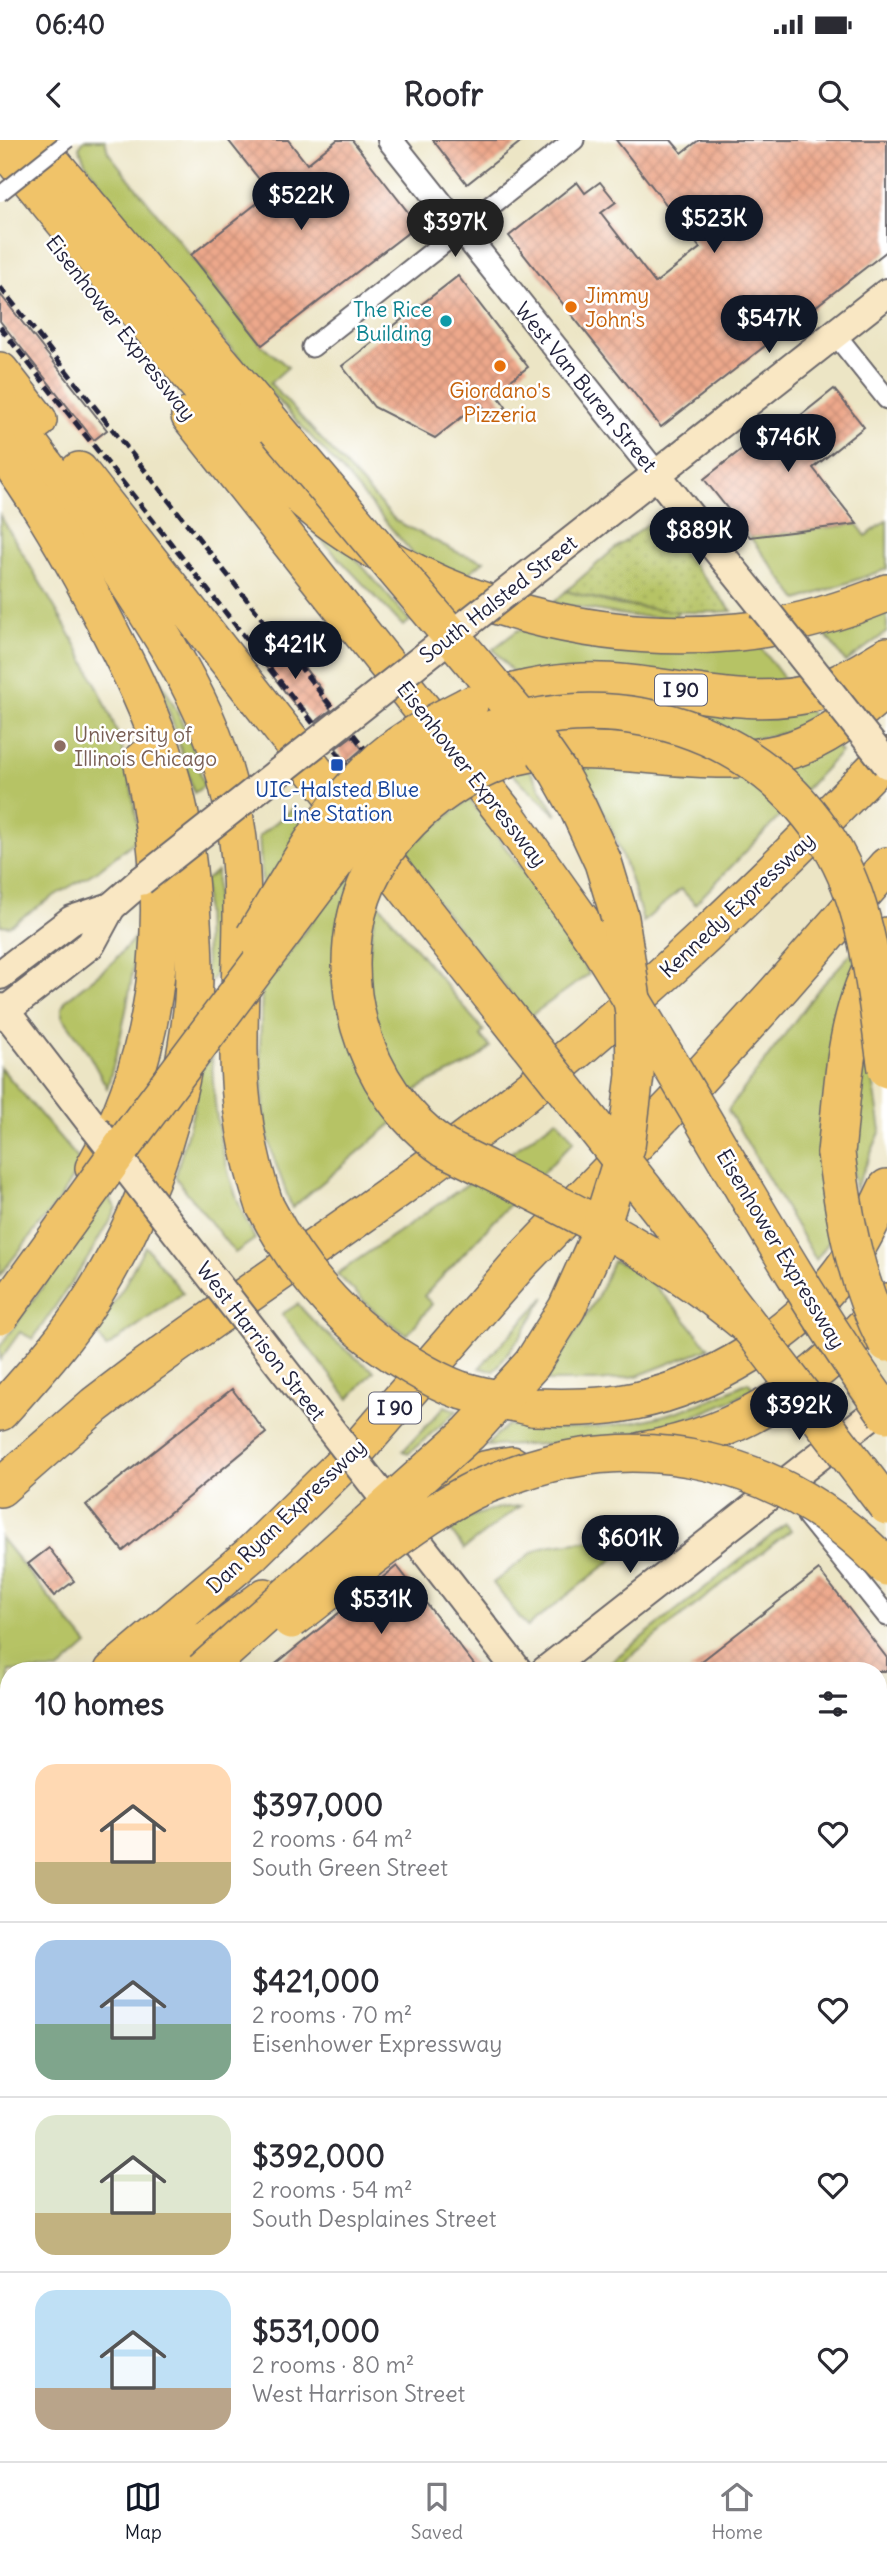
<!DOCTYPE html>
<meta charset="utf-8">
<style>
body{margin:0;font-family:Delius,sans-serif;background:#f7f7f7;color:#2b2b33;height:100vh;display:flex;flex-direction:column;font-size:26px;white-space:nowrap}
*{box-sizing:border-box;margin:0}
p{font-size:23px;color:#7c7c81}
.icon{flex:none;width:38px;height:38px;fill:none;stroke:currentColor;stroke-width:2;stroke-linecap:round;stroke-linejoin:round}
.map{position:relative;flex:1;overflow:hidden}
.side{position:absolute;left:0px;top:1522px;width:887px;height:800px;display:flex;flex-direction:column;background:#fff;border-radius:28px 28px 0 0;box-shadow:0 7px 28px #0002}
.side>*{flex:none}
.price{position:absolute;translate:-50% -60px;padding:0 16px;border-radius:24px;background:#111827;color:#fff;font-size:23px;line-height:46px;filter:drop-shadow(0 2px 4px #0008)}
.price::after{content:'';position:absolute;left:50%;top:42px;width:21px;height:16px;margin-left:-10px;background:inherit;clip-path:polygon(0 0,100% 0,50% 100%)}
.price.active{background:#222;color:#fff}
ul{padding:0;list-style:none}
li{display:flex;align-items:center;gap:21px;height:175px;padding:0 35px}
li+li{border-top:2px solid #e1e1e2}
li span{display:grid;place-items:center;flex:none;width:196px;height:140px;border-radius:21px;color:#555}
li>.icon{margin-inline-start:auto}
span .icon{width:84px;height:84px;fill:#fffc;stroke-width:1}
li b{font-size:30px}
h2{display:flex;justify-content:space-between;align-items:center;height:84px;padding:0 35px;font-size:30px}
.status{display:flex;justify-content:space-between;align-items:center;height:49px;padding:0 35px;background:#fff;direction:ltr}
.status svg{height:19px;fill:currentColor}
header{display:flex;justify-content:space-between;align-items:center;height:91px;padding:0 35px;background:#fff;font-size:32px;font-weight:700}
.tab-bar{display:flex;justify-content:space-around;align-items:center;height:98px;border-top:2px solid #e1e1e2;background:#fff;font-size:19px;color:#7c7c81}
.tab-bar a{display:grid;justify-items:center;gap:4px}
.tab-bar .active{color:#111827}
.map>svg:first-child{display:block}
</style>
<div class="status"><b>06:40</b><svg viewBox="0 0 49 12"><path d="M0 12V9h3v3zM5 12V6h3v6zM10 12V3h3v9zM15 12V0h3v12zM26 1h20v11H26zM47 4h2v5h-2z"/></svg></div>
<header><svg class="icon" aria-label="back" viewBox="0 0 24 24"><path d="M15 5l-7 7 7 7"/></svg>Roofr<svg class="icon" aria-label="search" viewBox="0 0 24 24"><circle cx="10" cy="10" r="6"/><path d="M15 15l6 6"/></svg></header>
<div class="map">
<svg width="887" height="2321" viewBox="0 0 887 2321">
<defs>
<pattern id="park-dots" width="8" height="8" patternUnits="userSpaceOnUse" patternTransform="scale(1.75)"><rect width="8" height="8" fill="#b6c365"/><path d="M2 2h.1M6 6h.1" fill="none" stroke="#9ca759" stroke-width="1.8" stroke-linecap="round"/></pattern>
<pattern id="building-cross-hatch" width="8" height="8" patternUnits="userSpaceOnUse" patternTransform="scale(1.75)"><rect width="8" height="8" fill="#eda88b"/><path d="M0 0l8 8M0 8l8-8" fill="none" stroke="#cb9079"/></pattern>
</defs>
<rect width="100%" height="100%" fill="#fff"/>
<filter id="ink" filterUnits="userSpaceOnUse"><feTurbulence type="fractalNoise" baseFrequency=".0143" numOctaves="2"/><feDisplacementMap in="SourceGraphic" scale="14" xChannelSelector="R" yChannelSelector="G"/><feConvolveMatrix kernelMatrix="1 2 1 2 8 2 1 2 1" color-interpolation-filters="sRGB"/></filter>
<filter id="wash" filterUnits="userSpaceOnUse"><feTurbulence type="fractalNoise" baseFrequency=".00686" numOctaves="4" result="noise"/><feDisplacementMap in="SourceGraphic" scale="28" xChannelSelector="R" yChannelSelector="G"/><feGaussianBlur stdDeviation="1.57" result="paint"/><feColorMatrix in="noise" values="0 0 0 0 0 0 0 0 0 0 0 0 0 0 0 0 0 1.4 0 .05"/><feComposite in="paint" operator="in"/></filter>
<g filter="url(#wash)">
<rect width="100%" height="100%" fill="#ece5c5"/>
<!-- green -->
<g fill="#b6c365" stroke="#6c7250" stroke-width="2">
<path d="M84,0h21l3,12 154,193 26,22 -18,16 126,138 63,32 25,8 -19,15 -52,-22 -68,-80 -104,-114 -77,-90 -79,-108 -6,-15z"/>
<path d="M0,375c38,66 85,137 113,207 15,37 20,77 27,115l-43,34 -40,23 -48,32 -9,-1z"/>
<path d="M887,380v49l-89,31 -48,-63 107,-13 9,12z"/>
<path d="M311,389l41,25 58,67 -7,5z"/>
<path d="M566,451l51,14 61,6 -3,7 -45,-2 -77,-13z"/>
<path d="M887,469v23l-41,30 -24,-32z"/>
<path d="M518,490l240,14 28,37 -18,1 -253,-7 -22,-26z"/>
<path d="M151,525c24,37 42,78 53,121l-10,7 -24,-79z"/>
<path d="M559,556l250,15 6,7 -14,9 -16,6 -42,8z"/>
<path d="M835,605l6,7 -37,39 -27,-25z"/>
<path d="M580,625l156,6 49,40 -90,93 -14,-15 -38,33c-14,-55 -35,-106 -63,-157z"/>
<path d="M529,629l28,46 -46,-42z"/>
<path d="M469,659c42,55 87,115 120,175l-60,43 -129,-162z"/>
<path d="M294,668l14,17 -45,73 -4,-62z"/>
<path d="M349,730l6,6 -6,18 45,228 -102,86 -19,-52 -8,-32 -5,-78 2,-56z"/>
<path d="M217,731l-2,104 -9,14 -1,-109z"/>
<path d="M376,760l106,129 2,2 -4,4 10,12c-22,24 -57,28 -81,49l-21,-32 -23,-80z"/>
<path d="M137,795c-5,53 -15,102 -30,153l-20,-37 -25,-35v-8l4,-8 45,-36z"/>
<path d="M854,810l2,22 -23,264 -17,24 -88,-150 90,-120z"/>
<path d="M865,889l16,101 -26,60 -4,-40z"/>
<path d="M212,916c1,65 13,126 43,183l-20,14 -60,-76 19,-68 5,-36z"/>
<path d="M0,927l81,95 -21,37 -60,76z"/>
<path d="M557,979l17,22 -38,39 -38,-18z"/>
<path d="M472,1041l41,20 -89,95 8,8 -25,31 -32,-23 -38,-38z"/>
<path d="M108,1056l8,12 -28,50 -55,81 -13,-7 -20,28v-14z"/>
<path d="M145,1106l38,47 -77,55 -10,-18 27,-42z"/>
<path d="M613,1121l27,9 40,43 29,35 -72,28 -37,5h-55l53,-85z"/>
<path d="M545,1157l-24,39 -27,35 -15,-3z"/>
<path d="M298,1164c21,26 48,47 76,67l-25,28 -67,-85z"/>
<path d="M748,1242l6,7c-87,47 -170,56 -268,57l21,-21c89,10 162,-2 241,-43z"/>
<path d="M445,1266l12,5 -49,43 -5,-3z"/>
<path d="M520,1366l-56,43 -18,-25 53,-16z"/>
<path d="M786,1384l5,6 -179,141h-13z"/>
<path d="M646,1393l-119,94 -34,-44 40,-31 13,-6z"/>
<path d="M0,1397l88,108 -30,26h-49v41l-5,4 -4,-5z"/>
</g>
<!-- park -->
<path fill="url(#park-dots)" stroke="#6c7250" stroke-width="2" d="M652,381h4l76,90c-55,5 -112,-5 -166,-20l47,-41z"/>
<g id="blocks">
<!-- building -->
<g fill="url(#building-cross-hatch)">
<path d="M228,0h60l19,24 30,-24h15l66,85 -156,120 -71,-90 79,-62z"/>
<path d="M433,0h90l-56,44z"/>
<path d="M616,0h55l11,13 17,-13h188v111l-226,176 -152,-191 68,-54 8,11 15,-11 16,20 -15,11 54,70 45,-35z"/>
<path d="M458,136l70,91 -33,25 11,15 -14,11 -12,-15 -45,35 -61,-31 -32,-41z"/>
<path d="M0,154l107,136 -13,10 -94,-119z"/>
<path d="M834,249l30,38 -51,41 44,56 -107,13 -46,-58 71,-56 6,8z"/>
<path d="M282,500l41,51 -4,3 12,16 -16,12 -12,-15 -4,3 -40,-52z"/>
<path d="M352,596l10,13 -15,13 -11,-14z"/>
<path d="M232,1249l34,44 -143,118 -37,-46z"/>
<path d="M49,1408l25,33 -20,15 -26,-32z"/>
<path d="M397,1426l82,105h-212z"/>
<path d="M819,1430l68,88v13h-198z"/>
</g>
</g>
</g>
<g filter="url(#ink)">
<use href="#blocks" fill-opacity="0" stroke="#69666b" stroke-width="2"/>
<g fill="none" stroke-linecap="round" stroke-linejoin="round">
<!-- minor casing -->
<g stroke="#69666b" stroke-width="23">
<g id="minor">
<path d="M835,194l52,65"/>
<path d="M312,207l262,-207"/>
<path d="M807,1376l80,100"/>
<path d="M0,2257l9,11"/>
<path d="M44,2314l6,7"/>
<path d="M412,2314l6,7"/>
<path d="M755,2314l6,7"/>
</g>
</g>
<!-- tertiary casing -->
<g stroke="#69666b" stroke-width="28">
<path id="tertiary" d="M390,0l266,334"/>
</g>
<!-- secondary casing -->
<g stroke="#69666b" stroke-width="32">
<g id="secondary">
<path d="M656,334l106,132"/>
<path d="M526,437l361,-284"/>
<path d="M0,835l72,-55 39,-13 30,-26"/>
<path d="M0,868l5,3 90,117"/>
<path d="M0,875l91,-71 20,-37"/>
<path d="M415,1398l103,133"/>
<path d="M545,1531l342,-268"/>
<path d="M878,1764l9,-7"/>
<path d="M0,1958l9,-6"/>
<path d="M878,1996l9,11"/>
<path d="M878,2252l9,-7"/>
<path d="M170,2321l10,-7"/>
<path d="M793,2321l9,-7"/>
</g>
</g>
<!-- motorway casing -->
<g stroke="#69666b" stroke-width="40">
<g id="motorway">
<path d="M33,0l243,288"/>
<path d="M0,3l258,315c25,23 49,46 76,66 116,83 263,122 404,108 50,-5 102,-20 149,-39"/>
<path d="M0,231l38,49"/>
<path d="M0,266c45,58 88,116 128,177 60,92 103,163 112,276 5,60 -1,120 -1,181 -1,57 7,112 26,166"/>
<path d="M190,276l316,399 88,124"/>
<path d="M0,308c39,52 70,106 100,164 26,50 52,101 68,156 14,44 20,90 23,136 2,35 5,72 1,107 -12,101 -45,198 -99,285 -26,42 -60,79 -93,116"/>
<path d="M79,331l424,540"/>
<path d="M474,564c37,-12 71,-21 109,-22 76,-3 159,31 233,10 26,-8 48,-22 71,-36"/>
<path d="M517,616c34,-8 67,-6 101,-4 60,4 129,17 186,-7 31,-13 58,-35 83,-58"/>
<path d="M836,1013c6,-56 8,-115 28,-167 7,-17 15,-33 23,-50"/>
<path d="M94,1028c72,-124 79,-272 48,-408"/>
<path d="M533,1267c35,1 68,1 102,-6 77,-16 158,-65 205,-128 20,-26 33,-56 47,-85"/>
<path d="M642,1311c107,-18 174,-70 245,-149"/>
<path d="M0,1348l95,-83 42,-32c126,-92 259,-177 382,-275 131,-105 251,-221 368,-342"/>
<path d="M397,1368c35,-23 73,-38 115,-43"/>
<path d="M134,1520l72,-19 59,-44"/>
<path d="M113,1531l137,-116 106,-104 164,-188 162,-167 94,-103 111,-127"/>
<path d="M0,1625l9,-7"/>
<path d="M0,1704l9,-7"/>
</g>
</g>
<!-- minor -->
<use href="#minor" stroke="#fff" stroke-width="19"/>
<!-- tertiary -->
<use href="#tertiary" stroke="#fff" stroke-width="24"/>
<!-- secondary -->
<use href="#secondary" stroke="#f9e7c3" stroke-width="28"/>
<!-- motorway -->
<use href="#motorway" stroke="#f0c369" stroke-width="37"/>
<!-- rail -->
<g stroke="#22223b" stroke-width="5" stroke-dasharray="10 5" stroke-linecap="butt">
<path d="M0,147l429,543"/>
<path d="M0,187l410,519"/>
</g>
<!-- pedestrian-bridge casing -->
<g stroke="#69666b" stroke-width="18" stroke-linecap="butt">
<path id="pedestrian-bridge" d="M0,54l68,-54"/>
</g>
<!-- secondary-bridge casing -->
<g stroke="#69666b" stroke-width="32" stroke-linecap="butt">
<g id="secondary-bridge">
<path d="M762,466l125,158"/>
<path d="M141,741l385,-304"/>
<path d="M95,988l307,393"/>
</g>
</g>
<!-- motorway-bridge casing -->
<g stroke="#69666b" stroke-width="40" stroke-linecap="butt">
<g id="motorway-bridge">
<path d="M511,618c-59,20 -115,63 -142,121 -42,94 -8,211 76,269 110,55 215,101 309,183"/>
<path d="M254,797c38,-61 73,-131 128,-179 26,-22 56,-37 87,-53"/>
<path d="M594,799c100,156 184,323 293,475"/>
<path d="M503,871l156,197 228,298"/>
<path d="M836,1013c8,66 20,130 51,190"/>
<path d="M265,1066c34,67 82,122 147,160 15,9 31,18 48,24 24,7 49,11 73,17"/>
<path d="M0,1176l122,-169 249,-332c15,-17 31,-34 49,-48 132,-95 324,-64 410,77 41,67 45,149 57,225"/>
<path d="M291,1480c57,-43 113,-93 177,-127 11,-6 23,-10 34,-14 138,-55 283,-20 385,88"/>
<path d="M203,1531l266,-238 63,-69 35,-56 28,-62 31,-99 9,-72 -1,-62 -14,-95 -17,-56 -26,-56 -19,-34 -36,-52 -246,-292"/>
</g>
</g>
<!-- pedestrian-bridge -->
<use href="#pedestrian-bridge" stroke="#fff" stroke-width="14"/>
<!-- secondary-bridge -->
<use href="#secondary-bridge" stroke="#f9e7c3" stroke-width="28"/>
<!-- motorway-bridge -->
<use href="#motorway-bridge" stroke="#f0c369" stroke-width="37"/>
</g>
</g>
<!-- markers -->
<g fill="#e8710a" stroke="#fff" stroke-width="2.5">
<circle cx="571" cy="167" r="7"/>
<circle cx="500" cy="226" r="7"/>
</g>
<circle fill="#0f9aa8" stroke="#fff" stroke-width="2.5" cx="446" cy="181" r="7"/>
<circle fill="#8d6e63" stroke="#fff" stroke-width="2.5" cx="60" cy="606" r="7"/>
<rect fill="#1a4fb4" stroke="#fff" stroke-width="2.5" x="330" y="618" width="14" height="14" rx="3.5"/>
<g text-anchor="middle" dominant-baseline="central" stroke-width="5" stroke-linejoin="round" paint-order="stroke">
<!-- shield labels -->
<g fill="#fff" stroke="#646476" stroke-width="2">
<rect x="655" y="534.5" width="52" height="31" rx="5"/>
<rect x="369" y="1252.5" width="52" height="31" rx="5"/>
</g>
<g font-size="19" font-weight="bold" fill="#22223b">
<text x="681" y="550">I 90</text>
<text x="395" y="1268">I 90</text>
</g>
<!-- food labels -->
<g font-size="21" fill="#c56008" stroke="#fff" text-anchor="start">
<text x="585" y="155">Jimmy<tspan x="585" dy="24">John's</tspan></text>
<text x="500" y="250" text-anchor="middle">Giordano's<tspan x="500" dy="24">Pizzeria</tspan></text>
</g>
<!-- culture labels -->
<g font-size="21" fill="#0d838f" stroke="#fff" text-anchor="end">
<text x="432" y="169">The Rice<tspan x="432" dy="24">Building</tspan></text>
</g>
<!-- street labels -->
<g font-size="21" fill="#22223b" stroke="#fff">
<text transform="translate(121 188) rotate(52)">Eisenhower Expressway</text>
<text transform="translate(586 247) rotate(51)">West Van Buren Street</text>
<text transform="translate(498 459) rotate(-38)">South Halsted Street</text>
<text transform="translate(472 634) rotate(52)">Eisenhower Expressway</text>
<text transform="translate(737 765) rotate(-43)">Kennedy Expressway</text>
<text transform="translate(781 1109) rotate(59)">Eisenhower Expressway</text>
<text transform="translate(261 1201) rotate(52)">West Harrison Street</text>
<text transform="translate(286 1376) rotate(-44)">Dan Ryan Expressway</text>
</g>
<!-- education labels -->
<g font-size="21" fill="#785e54" stroke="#fff" text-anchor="start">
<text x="74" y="594">University of<tspan x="74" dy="24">Illinois Chicago</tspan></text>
</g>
<!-- transit labels -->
<g font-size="21" fill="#164399" stroke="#fff">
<text x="337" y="649">UIC-Halsted Blue<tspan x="337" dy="24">Line Station</tspan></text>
</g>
</g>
</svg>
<b class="price" style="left:301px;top:92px">$522K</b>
<b class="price" style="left:714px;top:115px">$523K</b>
<b class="price active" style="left:455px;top:119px">$397K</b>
<b class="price" style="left:769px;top:215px">$547K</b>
<b class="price" style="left:788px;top:334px">$746K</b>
<b class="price" style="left:699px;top:427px">$889K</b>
<b class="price" style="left:295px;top:541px">$421K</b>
<b class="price" style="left:799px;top:1302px">$392K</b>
<b class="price" style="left:630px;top:1435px">$601K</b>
<b class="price" style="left:381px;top:1496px">$531K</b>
<section class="side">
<h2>10 homes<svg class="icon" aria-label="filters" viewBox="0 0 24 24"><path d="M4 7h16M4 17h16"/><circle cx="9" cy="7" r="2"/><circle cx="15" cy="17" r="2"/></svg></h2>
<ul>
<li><span style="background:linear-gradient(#ffd9b3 70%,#c2b280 0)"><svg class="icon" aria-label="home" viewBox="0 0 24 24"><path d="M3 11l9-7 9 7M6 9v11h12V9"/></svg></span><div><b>$397,000</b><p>2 rooms · 64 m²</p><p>South Green Street</p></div><svg class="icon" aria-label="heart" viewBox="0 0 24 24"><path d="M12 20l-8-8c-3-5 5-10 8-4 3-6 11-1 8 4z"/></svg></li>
<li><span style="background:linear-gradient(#a9c7e8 60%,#7fa58c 0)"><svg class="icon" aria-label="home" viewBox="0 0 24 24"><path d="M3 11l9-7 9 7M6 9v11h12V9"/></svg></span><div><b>$421,000</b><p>2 rooms · 70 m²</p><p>Eisenhower Expressway</p></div><svg class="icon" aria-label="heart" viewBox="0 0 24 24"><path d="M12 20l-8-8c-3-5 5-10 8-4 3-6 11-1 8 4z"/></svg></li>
<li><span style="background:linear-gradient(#dfe7d0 70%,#c2b280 0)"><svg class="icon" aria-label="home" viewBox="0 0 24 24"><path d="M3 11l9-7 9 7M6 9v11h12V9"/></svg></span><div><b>$392,000</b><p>2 rooms · 54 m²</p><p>South Desplaines Street</p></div><svg class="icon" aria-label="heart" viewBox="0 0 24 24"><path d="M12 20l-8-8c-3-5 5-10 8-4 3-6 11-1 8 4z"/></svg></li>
<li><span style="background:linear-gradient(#bfe0f5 70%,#b9a48a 0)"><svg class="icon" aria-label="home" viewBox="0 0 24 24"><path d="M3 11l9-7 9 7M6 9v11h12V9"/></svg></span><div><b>$531,000</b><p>2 rooms · 80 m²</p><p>West Harrison Street</p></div><svg class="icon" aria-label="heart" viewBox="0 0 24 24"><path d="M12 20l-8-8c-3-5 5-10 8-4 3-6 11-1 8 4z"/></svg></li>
</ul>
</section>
</div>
<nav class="tab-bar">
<a class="active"><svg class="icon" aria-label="map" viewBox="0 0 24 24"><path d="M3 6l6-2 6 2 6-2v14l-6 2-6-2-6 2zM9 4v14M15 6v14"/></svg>Map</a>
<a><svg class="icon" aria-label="saved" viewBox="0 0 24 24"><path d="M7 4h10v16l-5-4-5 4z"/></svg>Saved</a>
<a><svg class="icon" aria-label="home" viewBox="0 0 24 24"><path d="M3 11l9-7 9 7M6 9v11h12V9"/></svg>Home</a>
</nav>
